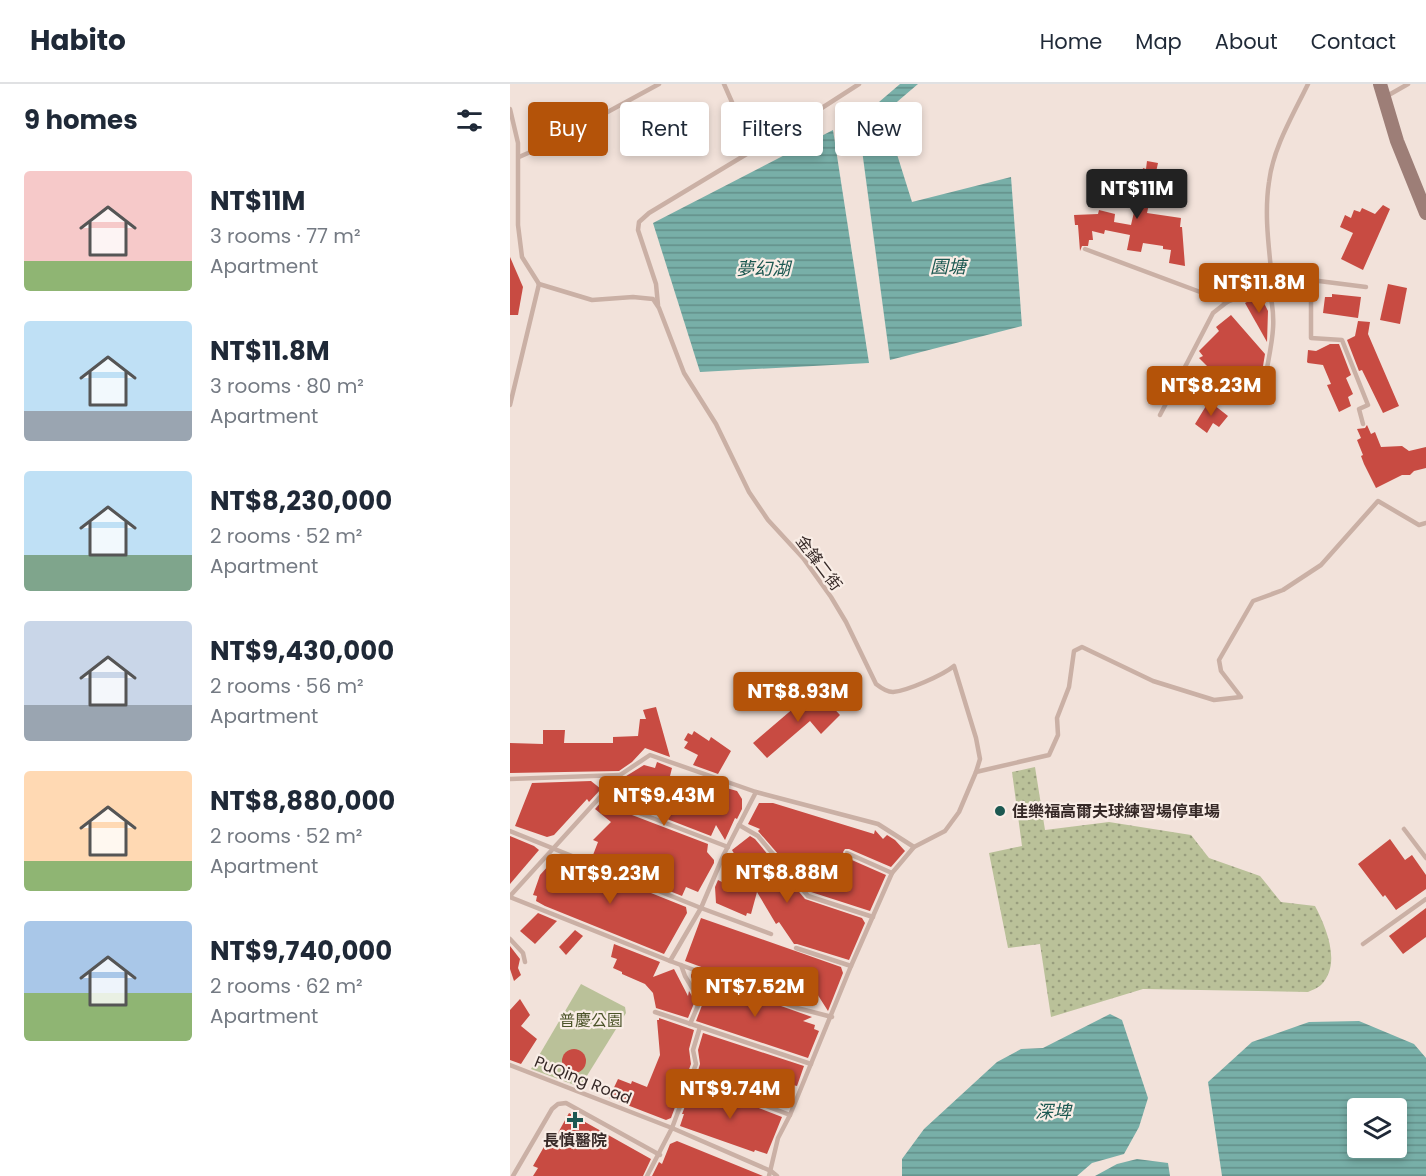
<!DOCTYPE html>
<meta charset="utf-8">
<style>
body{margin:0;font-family:Poppins,"Noto Sans TC",sans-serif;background:#f2f2f3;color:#1f2937;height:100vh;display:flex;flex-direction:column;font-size:22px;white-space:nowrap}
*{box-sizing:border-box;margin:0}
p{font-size:20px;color:#747a83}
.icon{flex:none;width:33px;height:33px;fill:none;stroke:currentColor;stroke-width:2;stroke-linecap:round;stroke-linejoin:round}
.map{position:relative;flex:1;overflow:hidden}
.side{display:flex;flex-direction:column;background:#fff;width:510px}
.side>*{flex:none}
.banner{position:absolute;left:18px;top:18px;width:570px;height:54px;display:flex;gap:12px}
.controls{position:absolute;left:837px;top:1014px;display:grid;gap:12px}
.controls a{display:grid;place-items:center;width:60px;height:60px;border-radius:6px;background:#fff;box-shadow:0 3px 9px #0003;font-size:30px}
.price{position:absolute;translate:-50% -51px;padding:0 14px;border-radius:6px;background:#b45309;color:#fff;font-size:20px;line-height:39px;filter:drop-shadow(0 2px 3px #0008)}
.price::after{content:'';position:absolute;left:50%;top:36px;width:18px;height:14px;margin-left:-9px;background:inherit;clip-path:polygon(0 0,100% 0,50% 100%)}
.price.on{background:#222;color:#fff}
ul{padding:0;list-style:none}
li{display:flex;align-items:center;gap:18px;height:150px;padding:0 24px}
li span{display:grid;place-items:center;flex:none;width:168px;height:120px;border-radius:6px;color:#555}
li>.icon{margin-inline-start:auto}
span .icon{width:72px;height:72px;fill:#fffc;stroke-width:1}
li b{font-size:26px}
h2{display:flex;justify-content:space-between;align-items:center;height:72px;padding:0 24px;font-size:26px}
.tag{padding:0 21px;border-radius:6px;background:#fff;box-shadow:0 3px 9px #0003;font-size:21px;line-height:54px}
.tag.on{background:#b45309;color:#fff}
header{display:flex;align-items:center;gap:36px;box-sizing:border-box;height:84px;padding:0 30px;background:#fff;border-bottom:2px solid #e0e1e3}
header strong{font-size:28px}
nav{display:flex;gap:33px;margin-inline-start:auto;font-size:21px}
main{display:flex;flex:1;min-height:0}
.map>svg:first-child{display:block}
</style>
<header>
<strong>Habito</strong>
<nav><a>Home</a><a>Map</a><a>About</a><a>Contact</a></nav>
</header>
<main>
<section class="side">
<h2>9 homes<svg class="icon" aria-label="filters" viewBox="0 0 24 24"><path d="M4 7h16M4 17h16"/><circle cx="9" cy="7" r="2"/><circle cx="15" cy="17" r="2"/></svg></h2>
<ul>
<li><span style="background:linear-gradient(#f6c9c9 75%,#8fb573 0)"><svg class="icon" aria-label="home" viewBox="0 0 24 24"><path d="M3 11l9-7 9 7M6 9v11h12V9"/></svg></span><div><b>NT$11M</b><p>3 rooms · 77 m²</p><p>Apartment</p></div></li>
<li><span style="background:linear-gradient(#bfe0f5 75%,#9aa5b1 0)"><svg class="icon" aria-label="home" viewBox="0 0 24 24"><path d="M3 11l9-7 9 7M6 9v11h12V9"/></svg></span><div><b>NT$11.8M</b><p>3 rooms · 80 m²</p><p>Apartment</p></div></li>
<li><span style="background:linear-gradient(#bfe0f5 70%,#7fa58c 0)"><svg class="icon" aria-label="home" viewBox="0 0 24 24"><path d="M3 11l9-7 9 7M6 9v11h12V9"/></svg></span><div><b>NT$8,230,000</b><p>2 rooms · 52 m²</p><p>Apartment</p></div></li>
<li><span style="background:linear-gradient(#c9d6e8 70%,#9aa5b1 0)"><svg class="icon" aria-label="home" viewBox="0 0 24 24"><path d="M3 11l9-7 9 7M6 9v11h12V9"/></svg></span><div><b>NT$9,430,000</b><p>2 rooms · 56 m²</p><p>Apartment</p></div></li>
<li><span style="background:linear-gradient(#ffd9b3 75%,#8fb573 0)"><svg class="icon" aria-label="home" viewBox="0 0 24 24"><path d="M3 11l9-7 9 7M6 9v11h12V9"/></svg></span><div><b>NT$8,880,000</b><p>2 rooms · 52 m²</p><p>Apartment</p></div></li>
<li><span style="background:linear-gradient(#a9c7e8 60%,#8fb573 0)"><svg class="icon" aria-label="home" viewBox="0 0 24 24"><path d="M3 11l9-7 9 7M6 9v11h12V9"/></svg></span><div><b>NT$9,740,000</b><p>2 rooms · 62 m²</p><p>Apartment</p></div></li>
</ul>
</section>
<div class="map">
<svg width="916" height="1092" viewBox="0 0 916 1092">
<defs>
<pattern id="grass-dots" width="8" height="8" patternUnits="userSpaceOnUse" patternTransform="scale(1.5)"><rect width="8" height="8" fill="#bac199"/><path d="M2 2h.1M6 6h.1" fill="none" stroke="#989d7d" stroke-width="1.8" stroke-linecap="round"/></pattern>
<pattern id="water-rules" width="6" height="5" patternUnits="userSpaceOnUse" patternTransform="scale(1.5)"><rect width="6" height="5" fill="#78afa8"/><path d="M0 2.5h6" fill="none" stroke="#638e89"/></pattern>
</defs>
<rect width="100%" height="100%" fill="#f2e2da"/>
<!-- grass -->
<path fill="url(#grass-dots)" d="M525,683l10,63 64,-8 82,13 18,23 51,18 21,26 34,4c11,21 27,58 6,79 -3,3 -9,5 -13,7l-165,-3 -92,28 -11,-73 -32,4 -19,-95 33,-7 -10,-74z"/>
<!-- green -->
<path fill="#bac199" d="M71,900l44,23 1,6 -46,74 -49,-18z"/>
<!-- water -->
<g fill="url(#water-rules)" fill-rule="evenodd">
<path d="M390,0h18l-34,29 28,89 99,-25 11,149 -132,34 -32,-240z"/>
<path d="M323,46l36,233 -169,9 -47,-149z"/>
<path d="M600,930l12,6 26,78 -9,29 -15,27 -32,9 -15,13h-175v-17l22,-30 73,-67 24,-13 22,-1z"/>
<path d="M849,937l55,23 12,14v118h-204l-14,-94 44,-40 57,-20zM848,1024h38v40h-38z"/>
<path d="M627,1075l31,4 2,13h-75l22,-12z"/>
</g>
<!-- building -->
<g fill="#c84b42">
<path d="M637,77l11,2 -11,50 34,5 -1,9h2l3,39 -16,-3 2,-13 -8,-1v-3l-20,-3 -2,9 -14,-2 3,-15 -25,-5 -1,4 -12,-3 1,9h-4l-1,6h-6l-2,5 -2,-26h-3l-1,-10 24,-1 1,-4 16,4 -1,8 17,3 7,-30 -38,-7 1,-10 39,8 3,-18 3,1z"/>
<path d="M873,121l7,4 -27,61 -22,-11 12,-26 -13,-6 5,-12 6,3 3,-8 6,2 2,-4 13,6z"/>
<path d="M0,173l13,30 -5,28h-8z"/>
<path d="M878,200l19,4 -7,36 -20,-4z"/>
<path d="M822,210l29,3 -3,21 -35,-5 2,-16h7z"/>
<path d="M750,211l8,16 -1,31 -22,-39z"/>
<path d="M721,231l34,39 -4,24 -19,23 -43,-43 4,-2 -4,-5 20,-20 -3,-4z"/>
<path d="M848,237l12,1 -2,12 31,72 -16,7 -21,-43 -3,1 -12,-31 8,-4z"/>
<path d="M820,260h9l12,31 -5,3 7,16 -5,3 3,9 -12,6 -12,-27 4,-1 -8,-19 -15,-2 -1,-1 1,-12 8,1z"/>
<path d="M699,317l19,15 -9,11 -6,-4 -6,10 -12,-9z"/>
<path d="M857,341l4,9 4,-2 6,15 21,-1 7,5 17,-4v21l-12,3 -4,4h-8l-26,13 -12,-24 -3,-8 2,-1 -6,-15 4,-2 -4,-9 8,-1z"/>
<path d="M306,605l24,26 -19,19 -11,-13 -43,37 -14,-15z"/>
<path d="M146,623l14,50 -25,-9 -13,14 -13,9 -109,2v-30l33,1v-14h22l-1,13h49v-6l25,-1 2,-17h6l-3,-9z"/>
<path d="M184,647l15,10 2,-4 20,14 -13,23 -25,-9 5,-10 -14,-7 4,-6 -4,-2 4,-7 4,2z"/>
<path d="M147,678l15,6 -2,8 5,2v2l17,7 4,-11 17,6 -1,2 25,7 5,8v10l-5,10 -2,-1 -10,22 -9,-15 -5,11 -75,-29 -6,2 2,6 76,29 -1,8 7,8v3l-16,29 -12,-5 -4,9 -62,-25 2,-4 -29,-12 5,-13 -5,-2 18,-18 -16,-13 28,-31 21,-13 11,3z"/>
<path d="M81,697l10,8 -12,13 -2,-3 -33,36 -7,2 -32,-11 17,-43z"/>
<path d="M249,719h14l101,31 1,-4 8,9 4,-4 8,5 10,11 -14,16 -42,-18h-4l-2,3 2,5 41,18 -16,36 -59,-19 -53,-61 2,-2 -12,-5z"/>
<path d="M0,752l24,10 5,4 -29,34z"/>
<path d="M240,752l5,3 50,60 57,19 3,5 -16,37 -52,-16h-3l-15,-22 -3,2 -19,-32 -6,22 -4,-1 -1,3 -30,-13 -1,-16 3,-7 10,5 4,-13 14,3 -14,-25z"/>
<path d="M880,755l15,21 7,-5 14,20v14l-30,21 -11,-15 -2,2 -25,-33z"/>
<path d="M48,771l7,4 -1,3 51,21 1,-4 70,28 1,6 -23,41 -119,-48 -9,-5 1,-5 -4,-1 7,-20z"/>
<path d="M916,824v29l-23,17 -14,-18z"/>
<path d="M28,829l19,8 -22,23 -15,-13z"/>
<path d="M191,834l140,49 2,6 -15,38 -14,-22 -6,17 -123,-45z"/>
<path d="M65,846l8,6 -17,19 -7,-8z"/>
<path d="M104,860l46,18 -7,15 21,-8 14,27 1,-5 6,10 -7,17 -32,-10 -3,-15 -8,-9 -23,-10v-2l-9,-4 4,-9 -6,-2z"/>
<path d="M0,862l10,13 -2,9 3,7 -7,6 -4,-12z"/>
<path d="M181,890l121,43 -9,4 12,4 -1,4 5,2 -11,27 -112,-37 8,-21 -13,-23z"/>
<path d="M10,915l10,16 -9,11 16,13 -16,25 -11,-4v-50z"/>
<path d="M149,934l35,12 -5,19 2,15 -20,54 -5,2 -57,-22 9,-19 13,5 1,-3 15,6 13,-32 -3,-35h2z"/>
<path d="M193,949l101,33 -7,20 -4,-1 -9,23 -87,-34 3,-10 -2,-14z"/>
<circle cx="64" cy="977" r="12"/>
<path d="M184,999l88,34 -15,37 -12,-4 -1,2 -74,-26 4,-12h-2z"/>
<path d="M59,1029l82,46 -8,17h-110l5,-8 -5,-2 16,-28 5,2z"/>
<path d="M167,1057l86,35h-111l7,-14 3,2 8,-20z"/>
</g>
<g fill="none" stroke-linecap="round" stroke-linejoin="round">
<!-- lane -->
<g stroke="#cab0a5" stroke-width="4.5">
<path d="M214,0l11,25"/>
<path d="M798,0c-15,31 -35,64 -39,98 -5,32 0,66 3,97l39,1v58l31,2 26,65 -9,4 4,15"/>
<path d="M877,12l21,-12"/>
<path d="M0,25l8,34v82l4,32 17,27"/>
<path d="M9,73l52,-23 9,-7 79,-43"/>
<path d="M575,165l142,53"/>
<path d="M801,196l55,7"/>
<path d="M29,200l53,16 41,-3 20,2 6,9 25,65 32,51 33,68 19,28 35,38 28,39 15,25 30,62c5,4 11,8 17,8 14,-1 50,-17 61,-26l22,72 4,21 -4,13 -17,40 -14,19 -31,16 -22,26 -41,93 -61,149 -12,23 -9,38"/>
<path d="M148,221l-2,-21 -18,-54 1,-8 10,-9 151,-91 59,-38"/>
<path d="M757,284c6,-31 10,-51 1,-82"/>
<path d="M672,286l28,20"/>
<path d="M0,321l29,-121"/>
<path d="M650,331l53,-102 14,-11 41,-16 4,-7"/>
<path d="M466,688l73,-17 9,-20 -1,-17 12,-31 5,-36 8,-4 71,34 61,19 27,-3 -20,-26 -2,-11 34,-59 30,-11 38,-25 57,-64 41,24 7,-2"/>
<path d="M0,695l110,-4"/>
<path d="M124,727l94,36"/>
<path d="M229,741l19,11 50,60 65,21"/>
<path d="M894,745l22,29"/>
<path d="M0,747l191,77 70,26"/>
<path d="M337,769l45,20"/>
<path d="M0,812l110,-121 30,-20 106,37 122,32 36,23"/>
<path d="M0,813l160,64 127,47 35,9"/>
<path d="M0,855l13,14 2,9"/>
<path d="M853,860l63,-45"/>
<path d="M286,864l55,18"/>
<path d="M160,877l31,-53 23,-54 32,-62"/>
<path d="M171,881l4,11 15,25 -10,23"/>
<path d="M145,928l156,52"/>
<path d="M0,981l162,63 99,43 6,5"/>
<path d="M181,993l99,38"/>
<path d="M3,1092l39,-67 6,-5 8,-1 94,52"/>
<path d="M137,1092l25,-48 24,-64 -3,-14 7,-23"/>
</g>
<!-- secondary -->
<path stroke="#9d7e77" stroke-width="14" d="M870,0l17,57 29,72"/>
</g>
<!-- markers -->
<g fill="#1c5851" stroke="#f9ede6" stroke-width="2">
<circle cx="490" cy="727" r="6"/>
<path d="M62 1027h6v6h6v6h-6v6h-6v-6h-6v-6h6z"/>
</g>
<g text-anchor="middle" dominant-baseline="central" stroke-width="4.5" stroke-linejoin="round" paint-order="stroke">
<!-- street labels -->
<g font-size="16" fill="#362927" stroke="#f9ede6">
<text transform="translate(309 479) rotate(53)">金鋒二街</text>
<text transform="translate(73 996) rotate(22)">PuQing Road</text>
</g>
<!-- poi labels -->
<g font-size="16" font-weight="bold" fill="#362927" stroke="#f9ede6" text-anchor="start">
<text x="502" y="727">佳樂福高爾夫球練習場停車場</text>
<text x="65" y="1056" text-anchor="middle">長慎醫院</text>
</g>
<!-- park labels -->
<g font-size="16" fill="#4c542a" stroke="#f9ede6">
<text x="81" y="936">普慶公園</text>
</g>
<!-- water labels -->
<g font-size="18" font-style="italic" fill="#1c5851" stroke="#f9ede6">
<text x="438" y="182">園塘</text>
<text x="253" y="184">夢幻湖</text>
<text x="543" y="1027">深埤</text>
</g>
</g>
</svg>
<div class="controls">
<a><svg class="icon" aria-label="layers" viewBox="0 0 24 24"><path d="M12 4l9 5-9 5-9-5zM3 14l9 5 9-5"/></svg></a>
</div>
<b class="price on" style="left:627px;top:136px">NT$11M</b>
<b class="price" style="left:749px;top:230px">NT$11.8M</b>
<b class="price" style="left:701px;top:333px">NT$8.23M</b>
<b class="price" style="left:288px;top:639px">NT$8.93M</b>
<b class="price" style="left:154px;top:743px">NT$9.43M</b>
<b class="price" style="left:277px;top:820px">NT$8.88M</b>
<b class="price" style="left:100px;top:821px">NT$9.23M</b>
<b class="price" style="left:245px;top:934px">NT$7.52M</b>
<b class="price" style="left:220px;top:1036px">NT$9.74M</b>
<div class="banner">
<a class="tag on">Buy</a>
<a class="tag">Rent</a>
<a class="tag">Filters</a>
<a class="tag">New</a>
</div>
</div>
</main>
